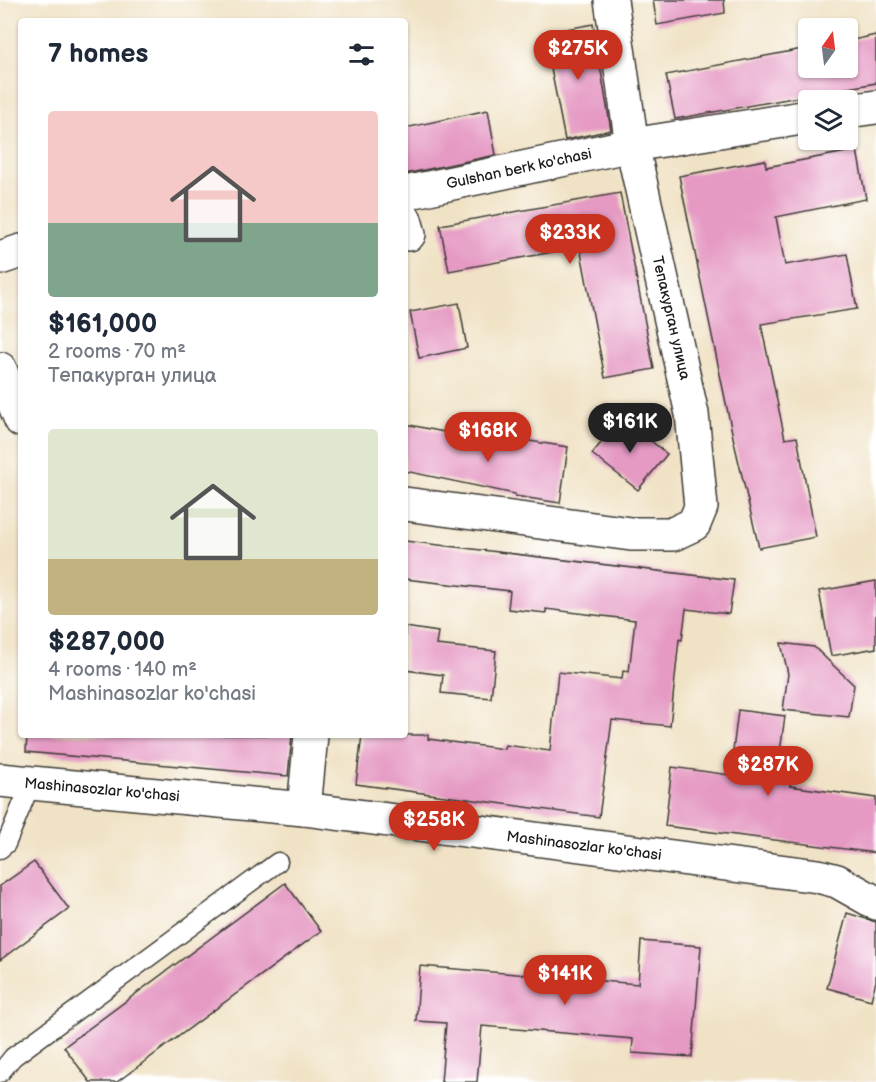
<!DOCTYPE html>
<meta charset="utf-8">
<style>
body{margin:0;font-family:"Balsamiq Sans",sans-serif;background:#f6f6f7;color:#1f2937;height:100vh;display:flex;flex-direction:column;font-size:22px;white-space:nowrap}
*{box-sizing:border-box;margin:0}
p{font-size:20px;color:#747a83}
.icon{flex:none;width:33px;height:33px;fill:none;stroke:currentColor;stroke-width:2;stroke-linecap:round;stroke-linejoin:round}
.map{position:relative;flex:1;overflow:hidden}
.side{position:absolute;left:18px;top:18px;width:390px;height:720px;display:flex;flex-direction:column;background:#fff;border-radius:6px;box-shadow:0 2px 4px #0004}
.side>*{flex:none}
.needle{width:39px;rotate:14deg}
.fabs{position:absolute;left:798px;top:18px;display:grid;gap:12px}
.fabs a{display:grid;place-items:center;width:60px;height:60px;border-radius:6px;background:#fff;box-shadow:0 2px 4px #0004;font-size:30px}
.price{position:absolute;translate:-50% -51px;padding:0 14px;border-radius:21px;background:#c8321e;color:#fff;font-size:20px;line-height:39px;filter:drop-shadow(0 2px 3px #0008)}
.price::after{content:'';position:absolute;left:50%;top:36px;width:18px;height:14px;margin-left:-9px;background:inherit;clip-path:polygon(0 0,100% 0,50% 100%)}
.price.on{background:#222;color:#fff}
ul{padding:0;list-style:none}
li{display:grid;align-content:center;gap:12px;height:318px;padding:0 30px}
li span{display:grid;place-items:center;height:186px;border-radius:6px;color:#555}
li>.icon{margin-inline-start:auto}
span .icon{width:108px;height:108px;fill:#fffc;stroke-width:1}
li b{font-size:26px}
h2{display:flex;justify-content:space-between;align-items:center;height:72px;padding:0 30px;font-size:26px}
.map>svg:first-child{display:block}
</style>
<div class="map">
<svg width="876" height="1082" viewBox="0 0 876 1082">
<rect width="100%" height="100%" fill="#fff"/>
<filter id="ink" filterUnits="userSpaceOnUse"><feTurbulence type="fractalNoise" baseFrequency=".0167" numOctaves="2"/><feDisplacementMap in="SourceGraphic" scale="12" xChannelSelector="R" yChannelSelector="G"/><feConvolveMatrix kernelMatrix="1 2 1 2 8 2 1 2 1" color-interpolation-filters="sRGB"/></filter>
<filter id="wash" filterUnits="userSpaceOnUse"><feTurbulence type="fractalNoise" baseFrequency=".008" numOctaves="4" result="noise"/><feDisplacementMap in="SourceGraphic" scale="24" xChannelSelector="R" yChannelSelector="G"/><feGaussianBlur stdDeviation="1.35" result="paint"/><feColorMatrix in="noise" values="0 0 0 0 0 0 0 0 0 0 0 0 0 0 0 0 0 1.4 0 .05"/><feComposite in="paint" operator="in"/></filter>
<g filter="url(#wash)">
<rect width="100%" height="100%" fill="#f0e2c5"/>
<g id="blocks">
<!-- building -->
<g fill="#e599c3">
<path d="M653,0h71l1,13 -68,12z"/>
<path d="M593,24l18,106 -46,10 -21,-107z"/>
<path d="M876,35v48l-201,36 -9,-44 142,-27v20h40v-27z"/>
<path d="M488,110l8,45 -91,19v-46z"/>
<path d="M857,150l9,49 -90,18 9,48 62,-11 10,55 -96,15 24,115 12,-2 19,100 -57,11 -25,-106 -55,-266 86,-16 1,7z"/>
<path d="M620,193l34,176 -49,9 -25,-131 -131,24 -9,-46z"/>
<path d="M459,303l8,45 -48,10 -9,-46z"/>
<path d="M622,417l45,37 -29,36 -46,-36z"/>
<path d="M405,424l117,24 1,-8 45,7 -8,56 -45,-7v-2l-110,-23z"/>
<path d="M405,541l329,39 -5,34 -43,-5 -4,31 -3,-1 -9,87 -58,-6 -13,97 -243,-33 6,-49h66v4l76,10 1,-4 45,6 8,-79 64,7 1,-8 6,1 6,-52 -89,-11v4l-38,-4 2,-18 -105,-12z"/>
<path d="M876,581v67l-45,8 -12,-65z"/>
<path d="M405,627l33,5 -2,13 60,6 -5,47 -50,-5 2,-18 -38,-5z"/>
<path d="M781,643l33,4 40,38 -5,32 -66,-7 5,-36z"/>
<path d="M738,710l47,6 -9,65 14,2v3l86,12v55l-211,-27 7,-59 58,8z"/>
<path d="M27,735h265l-4,41 -262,-24z"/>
<path d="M34,862l35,47 -69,51v-74z"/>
<path d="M285,883l36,48 -204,151h-27l-26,-35z"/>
<path d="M847,913l29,9v59l-5,19 -44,-12z"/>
<path d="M641,941l60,5 -9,111 -60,-4 1,-14 -151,-13 -5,56h-36l5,-59 -30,-2 4,-55 218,18z"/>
</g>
</g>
</g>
<g filter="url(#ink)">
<use href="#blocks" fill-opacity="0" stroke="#3c3a35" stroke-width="1.5"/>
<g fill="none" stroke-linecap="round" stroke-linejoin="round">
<!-- service casing -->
<g stroke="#3c3a35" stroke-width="21">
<g id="service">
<path d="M0,849l6,-5 25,-61"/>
<path d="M0,1073l13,-16 265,-195"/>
</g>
</g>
<!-- minor casing -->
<g stroke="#3c3a35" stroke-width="36">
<g id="minor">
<path d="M848,111l28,-4"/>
<path d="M405,193l227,-48 176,-28"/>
<path d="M405,220l4,14"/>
<path d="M0,258l21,-7"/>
<path d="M0,369l21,51"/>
<path d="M405,504l226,30h42l21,-10 7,-17 -9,-93 -60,-269 -21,-145"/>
<path d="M0,780l304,29 514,67 19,5 39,22"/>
<path d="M304,809l7,-74"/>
</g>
</g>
<!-- service -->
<use href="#service" stroke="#fff" stroke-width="18"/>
<!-- minor -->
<use href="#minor" stroke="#fff" stroke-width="33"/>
</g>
</g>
<g text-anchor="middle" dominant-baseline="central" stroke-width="5" stroke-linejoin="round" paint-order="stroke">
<!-- street labels -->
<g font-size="15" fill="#1c1c1c" stroke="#fff">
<text transform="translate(519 169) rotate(-12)">Gulshan berk ko'chasi</text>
<text transform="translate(671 318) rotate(77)">Тепакурган улица</text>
<text transform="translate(102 790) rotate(5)">Mashinasozlar ko'chasi</text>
<text transform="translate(584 846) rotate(7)">Mashinasozlar ko'chasi</text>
</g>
</g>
</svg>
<div class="fabs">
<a><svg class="needle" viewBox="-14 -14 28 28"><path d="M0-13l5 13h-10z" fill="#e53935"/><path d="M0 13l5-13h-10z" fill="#747a83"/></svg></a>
<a><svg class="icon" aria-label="layers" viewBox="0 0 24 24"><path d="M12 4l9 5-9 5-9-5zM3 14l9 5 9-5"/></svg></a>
</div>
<b class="price" style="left:578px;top:81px">$275K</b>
<b class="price" style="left:570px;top:265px">$233K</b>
<b class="price on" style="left:630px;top:454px">$161K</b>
<b class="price" style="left:488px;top:463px">$168K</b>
<b class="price" style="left:768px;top:797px">$287K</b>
<b class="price" style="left:434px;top:852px">$258K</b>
<b class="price" style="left:565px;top:1006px">$141K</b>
<section class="side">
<h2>7 homes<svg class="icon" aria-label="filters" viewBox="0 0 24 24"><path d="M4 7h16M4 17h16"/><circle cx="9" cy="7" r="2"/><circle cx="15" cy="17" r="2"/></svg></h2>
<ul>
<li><span style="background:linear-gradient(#f6c9c9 60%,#7fa58c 0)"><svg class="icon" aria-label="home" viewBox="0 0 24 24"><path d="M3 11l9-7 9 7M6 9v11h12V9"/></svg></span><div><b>$161,000</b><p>2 rooms · 70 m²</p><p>Тепакурган улица</p></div></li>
<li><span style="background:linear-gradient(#dfe7d0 70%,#c2b280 0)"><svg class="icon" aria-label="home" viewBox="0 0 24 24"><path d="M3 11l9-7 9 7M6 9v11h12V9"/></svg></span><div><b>$287,000</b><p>4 rooms · 140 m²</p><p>Mashinasozlar ko'chasi</p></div></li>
</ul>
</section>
</div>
